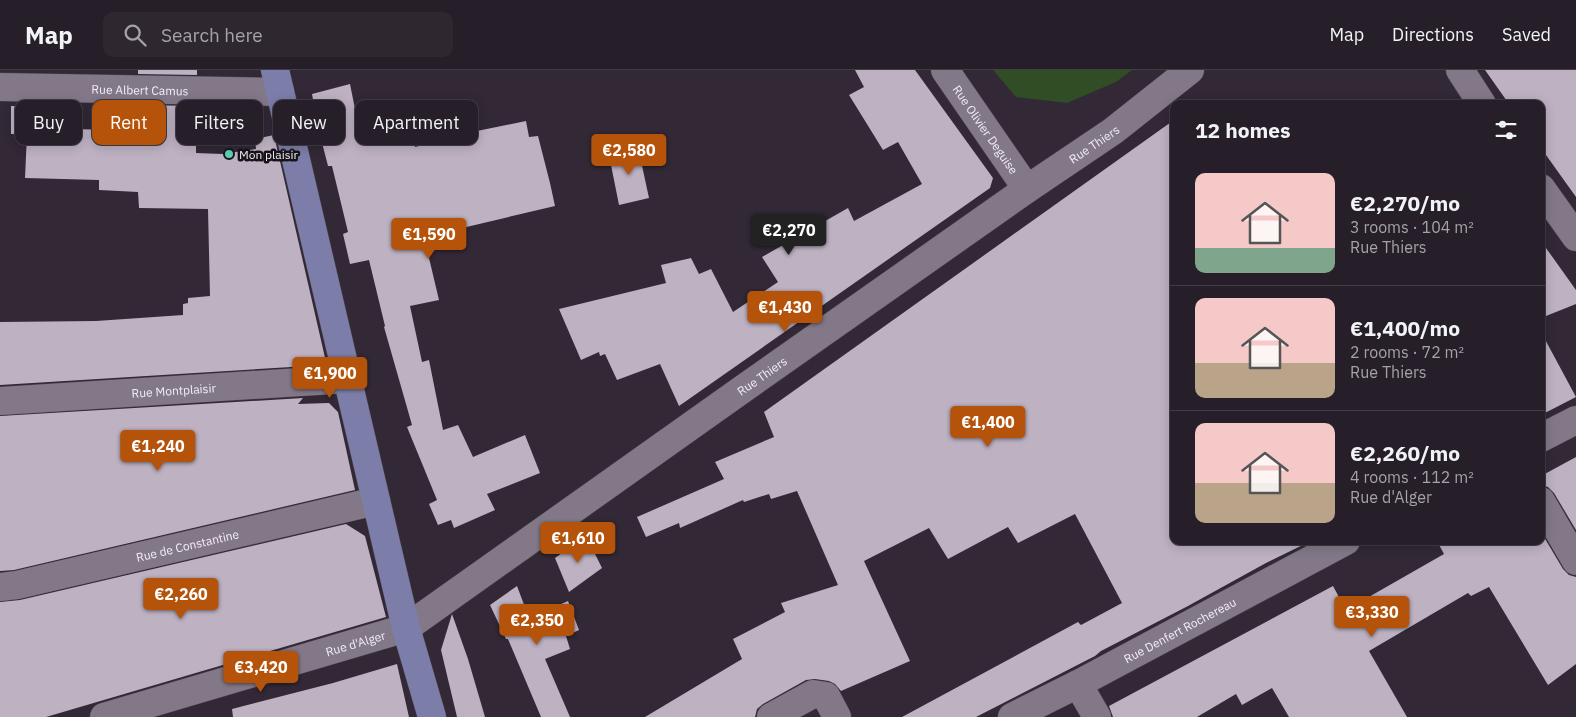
<!DOCTYPE html>
<meta charset="utf-8">
<style>
body{margin:0;font-family:"IBM Plex Sans",sans-serif;background:#2e2730;color:#f1f3f6;height:100vh;display:flex;flex-direction:column;font-size:19px;white-space:nowrap}
*{box-sizing:border-box;margin:0}
p{font-size:16px;color:#a4a2a8}
.icon{flex:none;width:28px;height:28px;fill:none;stroke:currentColor;stroke-width:2;stroke-linecap:round;stroke-linejoin:round}
.map{position:relative;flex:1;overflow:hidden}
.drawer{position:absolute;left:1170px;top:30px;width:375px;height:445px;display:flex;flex-direction:column;background:#261e28;border-radius:10px;box-shadow:0 2px 12px #0003,0 0 0 1px #423c45}
.drawer>*{flex:none}
.banner{position:absolute;left:15px;top:30px;width:475px;height:45px;display:flex;gap:10px}
.price{position:absolute;translate:-50% -42px;padding:0 11px;border-radius:5px;background:#b45309;color:#fff;font-size:16px;line-height:32px;filter:drop-shadow(0 1px 2px #0008)}
.price::after{content:'';position:absolute;left:50%;top:30px;width:15px;height:11px;margin-left:-8px;background:inherit;clip-path:polygon(0 0,100% 0,50% 100%)}
.price.active{background:#222;color:#fff}
ul{padding:0;list-style:none}
li{display:flex;align-items:center;gap:15px;height:125px;padding:0 25px}
li+li{border-top:1px solid #423c45}
li span{display:grid;place-items:center;flex:none;width:140px;height:100px;border-radius:10px;color:#555}
li>.icon{margin-inline-start:auto}
span .icon{width:60px;height:60px;fill:#fffc;stroke-width:1}
li b{font-size:21px}
h2{display:flex;justify-content:space-between;align-items:center;height:60px;padding:0 25px;font-size:21px}
.tag{padding:0 18px;border-radius:10px;background:#261e28;box-shadow:0 2px 12px #0003,0 0 0 1px #423c45;font-size:18px;line-height:45px}
.tag.active{background:#b45309;color:#fff}
header{display:flex;align-items:center;gap:30px;box-sizing:border-box;height:70px;padding:0 25px;background:#261e28;border-bottom:1px solid #423c45}
header strong{font-size:24px}
nav{display:flex;gap:28px;margin-inline-start:auto;font-size:18px}
.search{width:350px;height:45px;background:#2e2730;display:flex;align-items:center;gap:12px;box-sizing:border-box;padding:0 18px;border-radius:10px;color:#a4a2a8;font-size:19px}
.map>svg:first-child{display:block}
</style>
<header>
<strong>Map</strong>
<div class="search"><svg class="icon" aria-label="search" viewBox="0 0 24 24"><circle cx="10" cy="10" r="6"/><path d="M15 15l6 6"/></svg>Search here</div>
<nav><a>Map</a><a>Directions</a><a>Saved</a></nav>
</header>
<div class="map">
<svg width="1576" height="647" viewBox="0 0 1576 647">
<rect width="100%" height="100%" fill="#322836"/>
<!-- green -->
<path fill="#314d25" d="M993,0h139l-16,12 -49,21 -51,-6z"/>
<!-- building -->
<g fill="#bdb1c2">
<path d="M138,0h59v5l-59,-1z"/>
<path d="M855,0h60l78,108 -3,10 -311,218 -19,-42 -43,16 -12,-26 -5,2 -1,-4 -18,8 -22,-51 107,-26 -5,-18 30,-7 8,16 12,-5 22,43 45,-30 -16,-25 86,-49 6,13 68,-37 -24,-42 -15,8 -34,-55 15,-8z"/>
<path d="M1485,0h91v127l-35,-49v-44h-32z"/>
<path d="M350,14l7,35 48,-14 10,42 57,-13v-2l54,-11 3,16 9,-1 12,47 5,23 -131,31 15,63 -29,6 12,56 7,-2 14,70 15,-5 15,32 52,-22 15,38 -53,21 8,16 -41,18 -3,-8 -13,5 -9,-21 8,-4 -30,-73 5,-2 -28,-98 1,-1 -16,-66 -19,4 -7,-30 5,-2 -16,-66h-4l-10,-39 -6,-33z"/>
<path d="M138,35l58,1v47l26,1 34,-5 -1,-10 19,-4 52,227 -2,3 -324,20v-63l96,-1 87,-6v-11l5,-1v-5l22,-2 -2,-87 -69,-1 -1,-16 -39,-2v-10l-74,-2 2,-44h-16v-28l35,1v21l91,3z"/>
<path d="M1174,50v421h137l-45,22 -78,43 -87,45 -6,5 -119,61h-74l176,-95 3,3 41,-22 -47,-89 -57,29 -10,-16 -60,32 -19,-31 -65,33 46,100 -69,30 -6,-7 -6,-3 -14,-2 -9,1 -43,24 -6,5 -2,8h-110l97,-58 -9,-20 52,-27 -4,-9 57,-18 -41,-94 -26,8 -2,-5 -25,8 -1,-2 -63,28 -1,-5 -33,14 -9,-20 87,-38 -9,-17 59,-25 -10,-25z"/>
<path d="M638,77l11,51 -30,7 -10,-50z"/>
<path d="M1541,171l35,49v14l-35,14z"/>
<path d="M1541,262l35,65 -35,18z"/>
<path d="M303,328l-5,6 31,-1 9,9 17,78 -341,80 -14,1v-155z"/>
<path d="M1576,387v73l-22,-37 -6,-6 -7,-2v-9z"/>
<path d="M346,454l19,12 21,81 -340,100h-46v-115l20,-2z"/>
<path d="M1541,462l22,37 6,6 7,2v87l-28,21 -59,-98 -18,9 -3,-3 -99,58 38,66h-118l-17,-29 -30,17 -6,-11 -39,23h-84l-4,-11 224,-120 13,24 98,-56 -7,-13h104z"/>
<path d="M586,466l16,32 -33,24 -14,-34z"/>
<path d="M517,516l12,32 39,-17 11,29 -13,6 4,13 -25,10 25,58h-29l-33,-78h-2l-16,-34z"/>
<path d="M452,544l16,45 17,58h-28l-16,-67z"/>
<path d="M397,594l12,53h-176l-1,-8 101,-26z"/>
</g>
<g fill="none" stroke-linecap="round" stroke-linejoin="round">
<!-- minor casing -->
<g stroke="#4e4651" stroke-width="29">
<g id="minor">
<path id="s1" d="M945,0l82,119"/>
<path d="M1460,0l22,34"/>
<path id="s2" d="M0,17l280,5"/>
<path d="M1541,118l35,49"/>
<path id="s3" d="M0,331l348,-22"/>
<path d="M1541,368l35,-18"/>
<path d="M1541,431l35,60"/>
<path id="s4" d="M0,517l17,-2 359,-84"/>
<path d="M1078,614l19,33"/>
<path id="s5" d="M104,647l302,-89 341,-242 280,-197 86,-58 77,-61"/>
<path d="M771,647l42,-23 13,2 11,21"/>
<path id="s6" d="M1012,647l66,-33 268,-143"/>
</g>
</g>
<!-- secondary casing -->
<g stroke="#4e4651" stroke-width="29">
<path id="secondary" d="M275,0l131,558 26,89"/>
</g>
<!-- minor -->
<use href="#minor" stroke="#837888" stroke-width="28"/>
<!-- secondary -->
<use href="#secondary" stroke="#7c7da9" stroke-width="28"/>
</g>
<!-- markers -->
<circle fill="#5cceba" stroke="#171319" stroke-width="2" cx="229" cy="84" r="5"/>
<g text-anchor="middle" dominant-baseline="central" stroke-width="5" stroke-linejoin="round" paint-order="stroke">
<!-- street labels -->
<g font-size="12" fill="#f4edf6" stroke="#171319">
<text stroke="none"><textPath href="#s2" startOffset="140">Rue Albert Camus</textPath></text>
<text stroke="none"><textPath href="#s1" startOffset="72">Rue Olivier Deguise</textPath></text>
<text stroke="none"><textPath href="#s5" startOffset="1156">Rue Thiers</textPath></text>
<text stroke="none"><textPath href="#s5" startOffset="751">Rue Thiers</textPath></text>
<text stroke="none"><textPath href="#s3" startOffset="174">Rue Montplaisir</textPath></text>
<text stroke="none"><textPath href="#s4" startOffset="192">Rue de Constantine</textPath></text>
<text stroke="none"><textPath href="#s6" startOffset="189">Rue Denfert Rochereau</textPath></text>
<text stroke="none"><textPath href="#s5" startOffset="262">Rue d'Alger</textPath></text>
</g>
<!-- poi labels -->
<g font-size="12" fill="#f4edf6" stroke="#171319" text-anchor="start">
<text x="239" y="84">Mon plaisir</text>
</g>
</g>
</svg>
<b class="price" style="left:629px;top:106px">€2,580</b>
<b class="price active" style="left:789px;top:186px">€2,270</b>
<b class="price" style="left:429px;top:190px">€1,590</b>
<b class="price" style="left:785px;top:263px">€1,430</b>
<b class="price" style="left:330px;top:329px">€1,900</b>
<b class="price" style="left:988px;top:378px">€1,400</b>
<b class="price" style="left:158px;top:402px">€1,240</b>
<b class="price" style="left:578px;top:494px">€1,610</b>
<b class="price" style="left:181px;top:550px">€2,260</b>
<b class="price" style="left:1372px;top:568px">€3,330</b>
<b class="price" style="left:537px;top:576px">€2,350</b>
<b class="price" style="left:261px;top:623px">€3,420</b>
<div class="banner">
<a class="tag">Buy</a>
<a class="tag active">Rent</a>
<a class="tag">Filters</a>
<a class="tag">New</a>
<a class="tag">Apartment</a>
</div>
<section class="drawer">
<h2>12 homes<svg class="icon" aria-label="filters" viewBox="0 0 24 24"><path d="M4 7h16M4 17h16"/><circle cx="9" cy="7" r="2"/><circle cx="15" cy="17" r="2"/></svg></h2>
<ul>
<li><span style="background:linear-gradient(#f6c9c9 75%,#7fa58c 0)"><svg class="icon" aria-label="home" viewBox="0 0 24 24"><path d="M3 11l9-7 9 7M6 9v11h12V9"/></svg></span><div><b>€2,270/mo</b><p>3 rooms · 104 m²</p><p>Rue Thiers</p></div></li>
<li><span style="background:linear-gradient(#f6c9c9 65%,#b9a48a 0)"><svg class="icon" aria-label="home" viewBox="0 0 24 24"><path d="M3 11l9-7 9 7M6 9v11h12V9"/></svg></span><div><b>€1,400/mo</b><p>2 rooms · 72 m²</p><p>Rue Thiers</p></div></li>
<li><span style="background:linear-gradient(#f6c9c9 60%,#b9a48a 0)"><svg class="icon" aria-label="home" viewBox="0 0 24 24"><path d="M3 11l9-7 9 7M6 9v11h12V9"/></svg></span><div><b>€2,260/mo</b><p>4 rooms · 112 m²</p><p>Rue d'Alger</p></div></li>
</ul>
</section>
</div>
